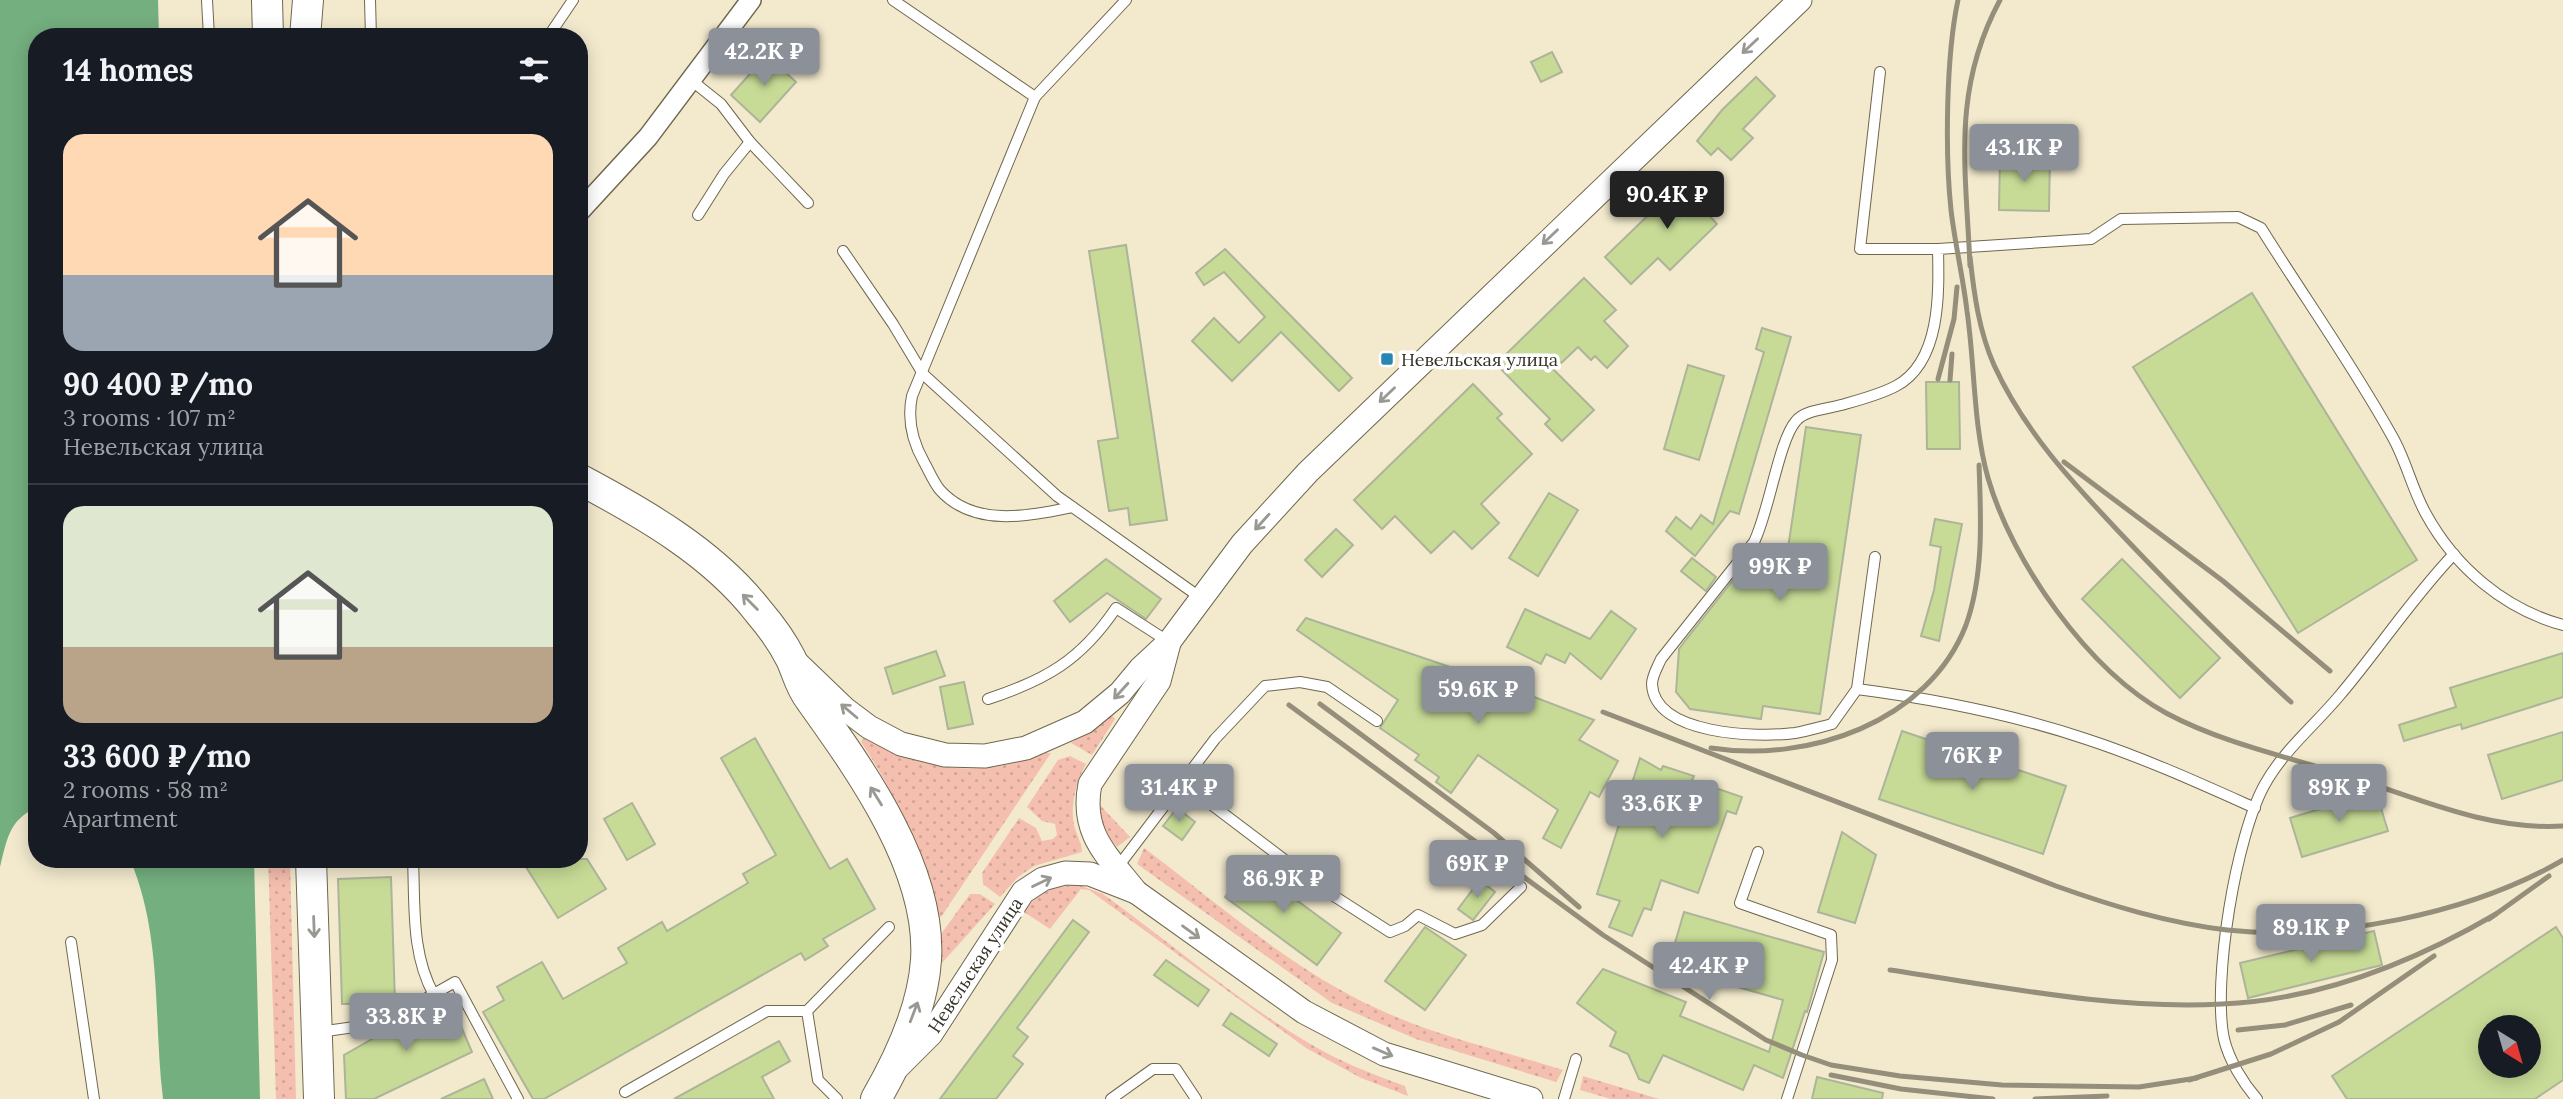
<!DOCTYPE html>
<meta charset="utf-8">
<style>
body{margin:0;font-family:Lora,serif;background:#242831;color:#f1f3f6;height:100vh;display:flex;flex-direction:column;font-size:26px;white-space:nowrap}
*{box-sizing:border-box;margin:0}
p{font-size:23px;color:#9ea1a6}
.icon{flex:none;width:38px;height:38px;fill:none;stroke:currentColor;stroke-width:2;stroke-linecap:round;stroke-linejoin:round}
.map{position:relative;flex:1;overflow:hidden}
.sheet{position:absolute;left:28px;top:28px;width:560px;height:840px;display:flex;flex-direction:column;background:#171b24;border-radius:28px;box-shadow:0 4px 18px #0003}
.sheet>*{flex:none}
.needle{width:46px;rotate:143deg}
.buttons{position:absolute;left:2478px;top:1015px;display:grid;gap:14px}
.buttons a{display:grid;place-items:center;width:63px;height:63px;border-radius:50%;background:#171b24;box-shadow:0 4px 18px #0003;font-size:35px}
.price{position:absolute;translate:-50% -60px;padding:0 16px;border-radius:7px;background:#8c9099;color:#fff;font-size:23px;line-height:46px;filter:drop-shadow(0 2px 4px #0008)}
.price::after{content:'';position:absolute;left:50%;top:42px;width:21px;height:16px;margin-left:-10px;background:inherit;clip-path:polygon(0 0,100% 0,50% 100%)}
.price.selected{background:#222;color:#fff}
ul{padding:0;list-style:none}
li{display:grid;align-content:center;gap:14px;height:371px;padding:0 35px}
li+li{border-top:2px solid #363941}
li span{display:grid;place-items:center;height:217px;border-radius:21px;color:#555}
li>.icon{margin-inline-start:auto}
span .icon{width:126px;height:126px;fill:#fffc;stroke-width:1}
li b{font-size:30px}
h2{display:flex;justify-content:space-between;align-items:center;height:84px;padding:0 35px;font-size:30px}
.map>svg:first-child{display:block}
</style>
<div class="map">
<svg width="2563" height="1099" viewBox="0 0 2563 1099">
<defs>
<pattern id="grass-dots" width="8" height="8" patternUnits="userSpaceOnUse" patternTransform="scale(1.75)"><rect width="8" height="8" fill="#f5bfb0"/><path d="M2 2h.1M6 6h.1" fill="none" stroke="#d3a597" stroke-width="1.8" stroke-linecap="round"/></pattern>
</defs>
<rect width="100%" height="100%" fill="#f3eace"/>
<!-- grass -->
<g fill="url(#grass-dots)">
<path d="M1112,715l3,4 -23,36 -21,-12z"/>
<path d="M863,738c49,24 86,37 141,27 15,-3 34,-12 47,-12l-110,164 -3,1c-18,-63 -40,-122 -77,-176z"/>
<path d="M1070,756l16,8c-10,18 -16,41 -12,61 2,9 8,18 8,27l-48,14 -16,11 -18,20 -17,-13 -1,-11 37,-55 17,10 6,13 11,-2 4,-4 -2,-11 -13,-3 -15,-14 31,-47z"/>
<path d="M1099,804l31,33 -13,10c-13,-13 -17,-25 -18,-43z"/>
<path d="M1144,848c75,56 147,121 232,160 59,28 125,42 187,62l-7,12 -140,-43 -84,-36 -195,-139z"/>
<path d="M268,859h22l6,240h-20z"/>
<path d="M1079,885l24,9c68,49 132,105 204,148 31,19 65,32 98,44l3,10 -47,-18 -55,-30 -217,-158 -8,-1 -31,40 -26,-17c14,-21 32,-26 55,-27z"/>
<path d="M970,894h10l15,10 -53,59 -1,-29z"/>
<path d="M1583,1076l76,23h-48l-31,-9z"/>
</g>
<!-- water -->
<g fill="#74af7f">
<path d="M0,0h158l1,37h-122v770c-28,13 -30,32 -37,60z"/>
<path d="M130,859h124l6,240h-97c-10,-82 0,-161 -33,-240z"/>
</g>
<!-- building -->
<g fill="#c7db96" stroke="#acb499" stroke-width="2" fill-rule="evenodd">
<path d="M1552,52l10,20 -21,10 -10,-20z"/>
<path d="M767,55l29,27 -36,40 -29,-27z"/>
<path d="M1756,77l19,19 -32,33 10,9 -22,22 -13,-12 -7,7 -14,-14 25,-31z"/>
<path d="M2000,156l50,1 -1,54 -50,-1z"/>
<path d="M1693,172l26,26 -14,13 12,13 -47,46 -12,-12 -27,26 -26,-27z"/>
<path d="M1126,245l41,275 -37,5 -2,-17 -19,3 -11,-70 20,-3 -29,-187z"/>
<path d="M1225,249l127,129 -13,13 -58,-59 -49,49 -40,-40 22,-23 25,25 26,-26 -41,-45 -20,13 -8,-12z"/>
<path d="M1584,278l32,32 -12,11 24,25 -21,22 -12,-12 -4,4 -13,-13 -24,23 40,40 -32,31 -17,-17 5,-5 -54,-55z"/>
<path d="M2252,293l165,267 -119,73 -165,-266z"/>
<path d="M1762,328l29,9 -52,177 -9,-3 -35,45 -29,-25 10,-14 15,12 10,-14 12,9 51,-172 -8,-3z"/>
<path d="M1688,365l36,11 -25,84 -35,-11z"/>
<path d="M1926,382h33l1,67h-33z"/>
<path d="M1473,384l29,30 -5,4 35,36 -51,50 18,19 -27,26 -18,-18 -23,22 -36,-37 -13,13 -28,-29z"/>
<path d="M1806,427l55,8 -41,279 -57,-8 -2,13 -71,-10 -14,-17 3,-43 6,-8 52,-66 46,7z"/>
<path d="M1549,493l29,17 -40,66 -29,-18z"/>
<path d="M1935,519l27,5 -23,117 -18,-5 13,-46 7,-43 -11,-2z"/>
<path d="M1336,529l17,16 -31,32 -17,-17z"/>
<path d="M1692,558l24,19 -10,14 -25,-20z"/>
<path d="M1106,559l55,40 -15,20 -39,-26 -37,29 -16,-21z"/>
<path d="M2122,559l98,99 -40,40 -98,-99z"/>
<path d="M1525,609l65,30 21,-28 25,18 -35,50 -31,-26 -5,10 -19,-9 -5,10 -34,-17z"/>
<path d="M1306,618l191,65 26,20 6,-8 65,25 -15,20 39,21 -19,36 -9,-5 -29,56 -18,-10 15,-28 -80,-55 -27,38 -15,-11 3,-5 -24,-17 4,-5 -39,-27 18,-28 -101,-70z"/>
<path d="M936,651l9,25 -52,18 -8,-26z"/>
<path d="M2563,653v44l-101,32 -1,-5 -57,17 -5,-16 57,-18 -6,-19z"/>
<path d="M964,682l9,42 -25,5 -8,-42z"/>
<path d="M1902,731l164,55 -23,68 -164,-55z"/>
<path d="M2563,732v48l-61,19 -14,-44z"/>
<path d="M755,738l75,131 17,-10 28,50 -52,30 5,7 -23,14 -4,-7 -257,146h-11l-50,-87 21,-12 -7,-13 45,-25 21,37 64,-36 -9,-15 44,-26 5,9 81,-48 -5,-9 33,-19 -55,-97z"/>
<path d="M1640,758l21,12 2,-4 31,10 -2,4 50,17 -6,17 -9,-3 -29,82 -37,-13 -10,30 -7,-2 -12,28 -23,-9 11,-26 -23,-7z"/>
<path d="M2376,792l12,39 -86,26 -12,-39z"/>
<path d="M632,803l23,41 -28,16 -23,-41z"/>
<path d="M1177,808l18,14 -13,18 -19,-14z"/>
<path d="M1842,832l34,23 -21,68 -37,-11z"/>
<path d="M521,859h66l19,30 -48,29z"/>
<path d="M1249,865l92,68 -24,32 -92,-68z"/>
<path d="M391,877l4,126 -53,1 -4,-125z"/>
<path d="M1480,880l15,12 -22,28 -15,-11z"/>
<path d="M1684,912l140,40 -17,60 -2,-1 -22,67 -29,-13 -11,25 -80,-35 -14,28 -10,-4 -11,-25 -18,-8 6,-14 -39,-29 26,-34 83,33 -6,14 89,36 14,-52 -115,-33z"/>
<path d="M1073,920l16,12 -72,96 11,9 -15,19 10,8 -27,35h-56z"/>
<path d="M1425,927l41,28 -41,55 -40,-29z"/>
<path d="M2556,927l7,11v142l-28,19h-188l-15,-23zM2490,1027h39v39h-39z"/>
<path d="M2374,931l8,34 -134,33 -8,-35z"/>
<path d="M1166,960l43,30 -11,16 -44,-31z"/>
<path d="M448,996l24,56 -98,47h-28l-2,-44z"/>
<path d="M1231,1013l46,31 -8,12 -46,-31z"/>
<path d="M779,1041l11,20 -28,16 12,22h-100z"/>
<path d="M1817,1077l66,16 -1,6h-70z"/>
<path d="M484,1079l9,20h-52z"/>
</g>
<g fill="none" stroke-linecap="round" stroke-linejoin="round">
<!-- service casing -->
<g stroke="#6f674e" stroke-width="12">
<g id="service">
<path d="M207,0l2,37"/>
<path d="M370,0l1,37"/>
<path d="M893,0l142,97 -123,299c-5,24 0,45 12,66 5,9 10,21 16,28 34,38 89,26 132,17"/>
<path d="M548,37l25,-37"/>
<path d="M1880,72l-20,177h78"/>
<path d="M691,80l30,24 29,38 58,61"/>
<path d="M1035,97l91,-97"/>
<path d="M698,215l26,-41 26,-32"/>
<path d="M843,251l50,73 30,50 134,122 144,102"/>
<path d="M1875,557l-18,132 -25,35c-12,3 -25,7 -37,9 -38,5 -141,2 -143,-49 0,-8 6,-18 9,-25l93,-117c15,-30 25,-102 42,-121 9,-11 31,-12 45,-16 18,-5 38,-10 55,-19 45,-24 43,-93 42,-137l153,-10 30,-20 117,-2 23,11c43,69 91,136 131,208 14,24 20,53 34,78 29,53 78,95 137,111"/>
<path d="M1857,689c77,10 155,25 229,50 58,19 113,44 169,69"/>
<path d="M988,699c58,-19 93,-39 128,-91l53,34"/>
<path d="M1183,783l140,106 67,43 15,-6 13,-11 37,19 27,-9 39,-38"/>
<path d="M1758,852l-18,51 91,32 1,25 -45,139"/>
<path d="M413,859c2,46 -2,95 21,136"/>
<path d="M1117,868l98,-129 50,-53 35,-4 27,5 50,34"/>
<path d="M71,942l23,157"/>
<path d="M319,1032l64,-9 72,-41 63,117"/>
<path d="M625,1092l142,-81h40"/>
<path d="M837,1099l-19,-19 -11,-69 82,-84"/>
<path d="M1111,1099l42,-30h23l20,30"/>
<path d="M1564,1099l12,-40"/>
<path d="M2257,1099c-14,-16 -28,-39 -33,-60 -12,-57 12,-204 41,-255 19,-34 50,-59 75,-89 39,-46 72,-97 114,-141"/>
</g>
</g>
<!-- minor casing -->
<g stroke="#6f674e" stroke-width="22">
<path id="minor" d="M579,212l69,-75 103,-137"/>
</g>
<!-- tertiary casing -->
<g stroke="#6f674e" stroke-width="25">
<g id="tertiary">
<path d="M793,659l52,50 24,18 32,17 44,11 40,1 41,-8 59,-26 35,-29 20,-24 29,-27 73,-98 66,-72 492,-472"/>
<path d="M1136,892c-28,-36 -56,-58 -46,-108l69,-103 10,-38"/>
<path d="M898,1067l33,-33 92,-142 20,-13 22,-6 25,1 46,18 168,120 80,42 147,45"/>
</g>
</g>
<!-- primary casing -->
<g stroke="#6f674e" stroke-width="32">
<g id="primary">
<path d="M267,0l1,37"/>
<path d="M305,37l3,-37"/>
<path d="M579,479c64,34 134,74 179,132 12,14 25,32 33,48 6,13 9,27 18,39 50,70 123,170 117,262 -3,47 -27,99 -50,139"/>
<path d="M311,859l8,240"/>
</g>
</g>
<!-- service -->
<use href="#service" stroke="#fff" stroke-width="10"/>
<!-- minor -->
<use href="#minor" stroke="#fff" stroke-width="19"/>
<!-- tertiary -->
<use href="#tertiary" stroke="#fff" stroke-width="23"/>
<!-- primary -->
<use href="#primary" stroke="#fff" stroke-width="30"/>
<!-- rail -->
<g stroke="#948e7a" stroke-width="5">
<path d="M1958,0c-12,56 -13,153 -7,210 4,34 12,67 16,101 8,54 6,114 21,167 24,84 100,192 178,235 56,30 122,44 182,63 69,22 141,55 215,50"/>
<path d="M1970,257c4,37 9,74 24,108 30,66 78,117 127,169 55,58 111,114 170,168"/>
<path d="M1970,266c-4,-98 -19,-175 30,-266"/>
<path d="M1938,379l16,-60 3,-32"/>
<path d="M1950,380l2,-26"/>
<path d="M2064,462l159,119 107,90"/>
<path d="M1320,704l174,129 85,74"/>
<path d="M1289,705l314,230 163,105 36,15 29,10 69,11 102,9 137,2 58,-9"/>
<path d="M1603,712l453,174c56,20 112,37 171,44 106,11 243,-16 336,-70"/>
<path d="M1711,748c96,15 217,-25 255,-123 18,-50 15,-108 13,-160"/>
<path d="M2489,919l60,-43"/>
<path d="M1890,970c109,16 222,40 332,34 98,-4 190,-41 274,-90"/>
<path d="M2238,1030l47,-5 66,-20"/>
<path d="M1831,1075l70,14 92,10"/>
<path d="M2189,1080l82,-26 68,-32 95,-66"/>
<path d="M2035,1099l72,-3"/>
</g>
</g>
<!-- one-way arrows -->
<defs><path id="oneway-shaft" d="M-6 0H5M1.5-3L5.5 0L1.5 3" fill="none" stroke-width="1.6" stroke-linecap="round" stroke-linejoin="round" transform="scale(1.75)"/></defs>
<g stroke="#9a9892">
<use href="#oneway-shaft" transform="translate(1750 46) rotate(137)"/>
<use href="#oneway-shaft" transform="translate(1550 237) rotate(136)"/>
<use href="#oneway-shaft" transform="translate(1387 395) rotate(136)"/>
<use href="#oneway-shaft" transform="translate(1262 522) rotate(132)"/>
<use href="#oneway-shaft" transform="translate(750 602) rotate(-135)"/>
<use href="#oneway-shaft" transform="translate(1121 691) rotate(132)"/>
<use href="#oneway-shaft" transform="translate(849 711) rotate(-140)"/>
<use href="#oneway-shaft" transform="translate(876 796) rotate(-122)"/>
<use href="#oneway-shaft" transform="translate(1042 882) rotate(-26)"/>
<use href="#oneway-shaft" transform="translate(314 927) rotate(88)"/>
<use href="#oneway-shaft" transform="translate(1191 932) rotate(36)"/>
<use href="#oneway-shaft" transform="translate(914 1012) rotate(-69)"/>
<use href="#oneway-shaft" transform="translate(1383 1052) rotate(23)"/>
</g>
<!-- markers -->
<rect fill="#2886b2" stroke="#fff" stroke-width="2.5" x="1380" y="352" width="14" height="14" rx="3.5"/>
<g text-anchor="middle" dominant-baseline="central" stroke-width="7" stroke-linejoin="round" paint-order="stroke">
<!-- poi labels -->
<g font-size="18" fill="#353226" stroke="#fff" text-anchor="start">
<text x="1401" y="359">Невельская улица</text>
</g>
<!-- street labels -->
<g font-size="18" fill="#353226" stroke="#fff">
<text transform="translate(975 965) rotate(-57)">Невельская улица</text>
</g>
</g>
</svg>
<div class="buttons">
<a><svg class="needle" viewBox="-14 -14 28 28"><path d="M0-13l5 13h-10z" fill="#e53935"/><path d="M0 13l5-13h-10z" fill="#9ea1a6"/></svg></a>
</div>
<b class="price" style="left:764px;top:88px">42.2K ₽</b>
<b class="price" style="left:2024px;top:184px">43.1K ₽</b>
<b class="price selected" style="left:1667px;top:231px">90.4K ₽</b>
<b class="price" style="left:1780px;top:603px">99K ₽</b>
<b class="price" style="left:1478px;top:726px">59.6K ₽</b>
<b class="price" style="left:1972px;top:792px">76K ₽</b>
<b class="price" style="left:1179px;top:824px">31.4K ₽</b>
<b class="price" style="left:2339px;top:824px">89K ₽</b>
<b class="price" style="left:1662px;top:840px">33.6K ₽</b>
<b class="price" style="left:1477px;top:900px">69K ₽</b>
<b class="price" style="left:1283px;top:915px">86.9K ₽</b>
<b class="price" style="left:2311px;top:964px">89.1K ₽</b>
<b class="price" style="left:1709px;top:1002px">42.4K ₽</b>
<b class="price" style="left:406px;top:1053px">33.8K ₽</b>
<section class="sheet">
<h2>14 homes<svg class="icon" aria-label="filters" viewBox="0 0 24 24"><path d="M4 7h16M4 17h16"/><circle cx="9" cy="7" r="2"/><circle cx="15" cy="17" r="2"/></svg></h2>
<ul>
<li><span style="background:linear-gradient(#ffd9b3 65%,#9aa5b1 0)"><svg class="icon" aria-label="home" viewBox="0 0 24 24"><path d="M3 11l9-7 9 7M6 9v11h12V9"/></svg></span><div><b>90 400 ₽/mo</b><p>3 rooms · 107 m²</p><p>Невельская улица</p></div></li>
<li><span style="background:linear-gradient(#dfe7d0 65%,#b9a48a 0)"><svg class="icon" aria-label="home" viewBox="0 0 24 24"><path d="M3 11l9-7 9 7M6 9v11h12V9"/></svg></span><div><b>33 600 ₽/mo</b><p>2 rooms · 58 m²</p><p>Apartment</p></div></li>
</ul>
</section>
</div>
